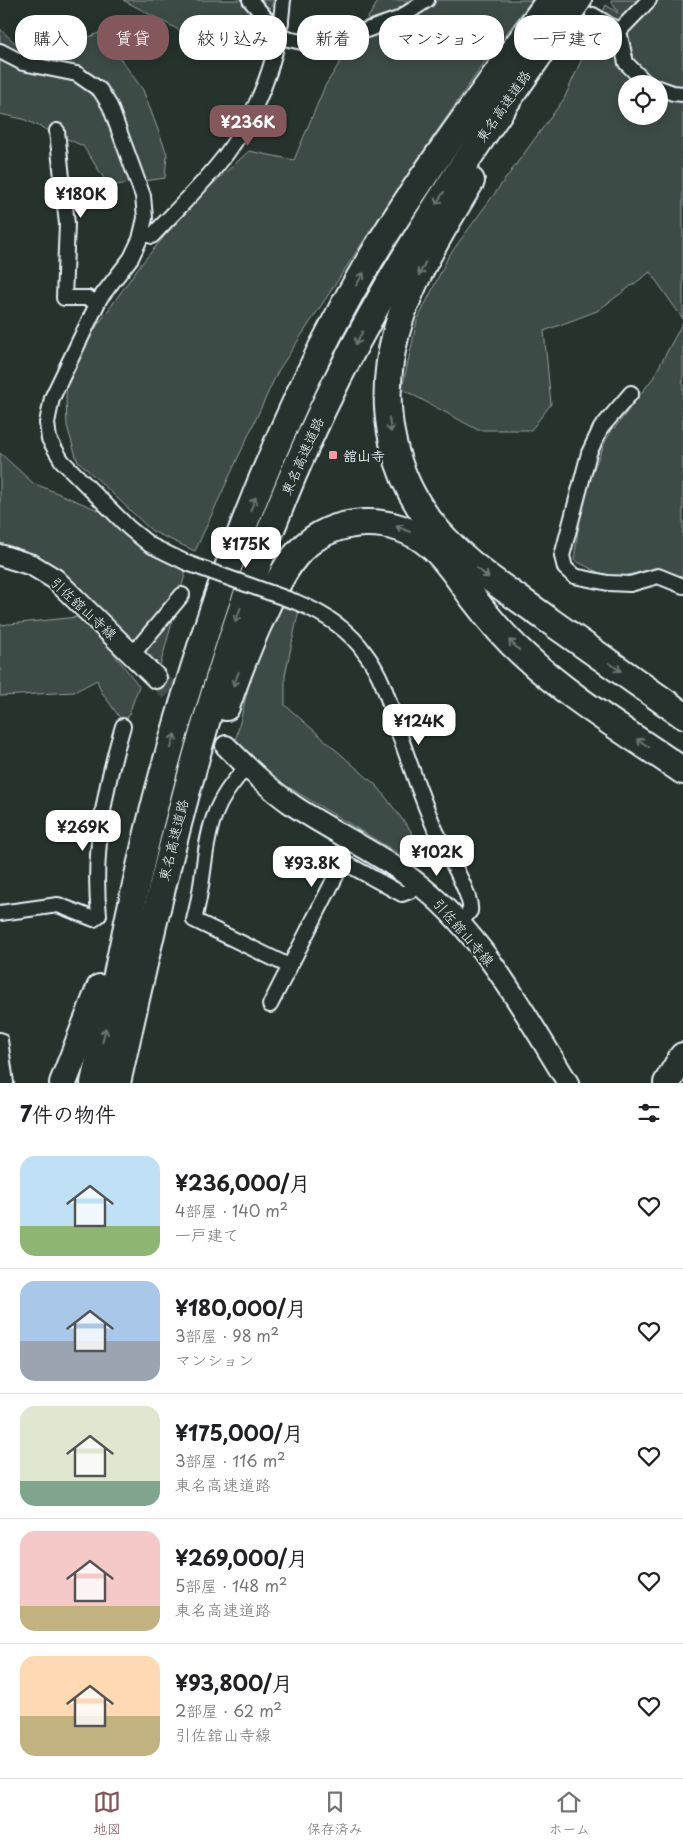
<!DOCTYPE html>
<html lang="ja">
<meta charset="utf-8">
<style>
body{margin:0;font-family:"Playpen Sans","Klee One",sans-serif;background:#f6f6f6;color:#202124;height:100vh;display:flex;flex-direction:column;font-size:19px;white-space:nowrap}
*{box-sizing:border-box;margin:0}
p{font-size:16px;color:#757577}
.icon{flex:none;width:28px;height:28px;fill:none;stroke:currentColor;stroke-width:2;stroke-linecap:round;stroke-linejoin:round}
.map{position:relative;height:1083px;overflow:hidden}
.sheet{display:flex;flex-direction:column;background:#fff;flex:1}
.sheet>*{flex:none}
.hud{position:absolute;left:15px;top:15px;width:654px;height:45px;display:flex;gap:10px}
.tools{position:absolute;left:618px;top:75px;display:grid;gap:10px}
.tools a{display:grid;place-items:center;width:50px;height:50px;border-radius:50%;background:#fff;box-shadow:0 2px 12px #0003;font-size:25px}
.price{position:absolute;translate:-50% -42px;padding:0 11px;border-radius:10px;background:#fff;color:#222;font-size:16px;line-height:32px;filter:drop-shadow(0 1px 2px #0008)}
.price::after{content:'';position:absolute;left:50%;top:30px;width:15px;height:11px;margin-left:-8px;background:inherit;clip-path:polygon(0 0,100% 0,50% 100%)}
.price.on{background:#84575d;color:#fff}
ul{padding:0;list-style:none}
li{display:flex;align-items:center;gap:15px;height:125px;padding:0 20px}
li+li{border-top:1px solid #e0e0e0}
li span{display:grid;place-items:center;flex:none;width:140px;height:100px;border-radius:15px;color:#555}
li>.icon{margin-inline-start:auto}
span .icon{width:60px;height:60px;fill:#fffc;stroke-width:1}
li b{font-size:21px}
h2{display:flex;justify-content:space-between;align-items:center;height:60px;padding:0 20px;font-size:21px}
.tag{padding:0 18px;border-radius:20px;background:#fff;box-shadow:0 2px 12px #0003;font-size:18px;line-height:45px}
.tag.on{background:#84575d;color:#fff}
.dock{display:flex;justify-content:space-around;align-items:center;height:70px;border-top:1px solid #e0e0e0;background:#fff;font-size:14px;color:#757577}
.dock a{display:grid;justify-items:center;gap:2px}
.dock .on{color:#84575d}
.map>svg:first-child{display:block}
</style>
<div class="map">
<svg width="683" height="1083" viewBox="0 0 683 1083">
<rect width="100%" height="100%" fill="#26332d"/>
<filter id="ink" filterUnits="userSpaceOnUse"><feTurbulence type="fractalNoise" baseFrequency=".02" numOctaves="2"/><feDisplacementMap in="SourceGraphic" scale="10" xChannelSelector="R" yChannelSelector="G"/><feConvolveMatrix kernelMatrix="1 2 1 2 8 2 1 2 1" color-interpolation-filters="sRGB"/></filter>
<g filter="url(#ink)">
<!-- green -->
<g fill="#3e4b47" stroke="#939ea0" fill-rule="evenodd">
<path d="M123,0h151l-14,31 -81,-1z"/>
<path d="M379,0h153l-46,60 -73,106 -135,205 -83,180 -43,-20 -75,-71 -10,-34 -1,-29 2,-30 70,-99 53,-64 58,-53 45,9 31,-74z"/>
<path d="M611,0h72v319l-33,-47 -53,39 -53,20 7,73 -20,26h-53l-76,-41 15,-68 31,-64 116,-158 42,-94 12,8zM626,84h33v32h-33z"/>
<path d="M0,29l29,27 20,-2 52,-22 42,58 24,64 -2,24 -56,8 -26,-40 -60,-27 -23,-5z"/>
<path d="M683,322v258l-28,-11 -44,10 -37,-19 9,-66 24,-56 46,-60z"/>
<path d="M0,453l33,30 72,30 36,33 45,25 -26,95 -112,-100 -48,-11z"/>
<path d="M275,606l24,4 -14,65v30l93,82 33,44 5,33 -136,-82 -46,-35 20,-84z"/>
<path d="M78,617l19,15 42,54 -14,39 -24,-34 -4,-11 -23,12 -74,4v-71z"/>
</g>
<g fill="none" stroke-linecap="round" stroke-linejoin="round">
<!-- secondary-tunnel -->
<path stroke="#43504b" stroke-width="20" stroke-dasharray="20 10" stroke-linecap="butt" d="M156,678l70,68"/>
<!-- street casing -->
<g stroke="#e8f1f8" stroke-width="18">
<g id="street">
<path d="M250,0l19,22 12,1"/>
<path d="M593,15l26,16 7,32 21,21"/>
<path d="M619,31l30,-31"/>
<path d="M279,37l41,9 12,-1 23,-11 43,-15 29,-19"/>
<path d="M0,51l23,12 54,11 23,16 10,16 33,90 2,22 -5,21 -9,19 -31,40 -48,100 -5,25 2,16 13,22 67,67 21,17 37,18"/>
<path d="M659,88l14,5 10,1"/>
<path d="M57,131l10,93 -3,74h24l9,5"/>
<path d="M142,233l10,3c25,-27 53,-53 75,-83 33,-45 52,-98 56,-153"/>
<path d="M631,393l-30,35 -12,25 -27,103 3,12 9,8 34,7 22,1 28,-8 25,10"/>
<path d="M296,602c27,11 52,26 69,51 18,23 25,52 34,80 11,32 22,64 36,96 8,18 38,66 35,82l-10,12"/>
<path d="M132,655l50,-60"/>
<path d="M247,767c-51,51 -36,92 -53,153l95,46"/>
<path d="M0,913l58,-8 36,14 5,-4c-7,-63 6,-129 24,-189"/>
<path d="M270,1005l71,-139h10l51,28 8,-3 6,-9"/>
<path d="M0,1040l6,43"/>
</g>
</g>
<!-- secondary casing -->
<g stroke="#e8f1f8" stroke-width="24">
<g id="secondary">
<path d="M0,555l32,10 23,14 101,99"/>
<path d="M226,746c21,21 43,43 68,60 42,28 88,48 128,81 64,52 103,127 146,196"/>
</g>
</g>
<!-- highway casing -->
<g stroke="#e8f1f8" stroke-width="30">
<g id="highway">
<path d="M471,181c-28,48 -61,98 -75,152 -20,74 -4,152 50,207 29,31 67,54 101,79 46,32 91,64 136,96"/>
<path d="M226,707c11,-32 23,-64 38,-95 21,-48 42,-86 100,-89 24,-1 49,7 67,23 17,14 29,35 43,53 15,20 31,39 50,56 48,45 106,79 159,116"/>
<path d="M63,1083l37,-95"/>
<path d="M94,1083c23,-103 41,-207 69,-309 44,-161 101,-320 180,-467 59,-109 136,-207 207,-307"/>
<path d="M117,1083c54,-242 109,-483 221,-705 67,-134 153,-256 240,-378"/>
<path d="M667,1083l16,-27"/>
</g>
</g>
<!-- street -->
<use href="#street" stroke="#26332d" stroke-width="14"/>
<!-- secondary -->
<use href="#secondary" stroke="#26332d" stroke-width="20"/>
<!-- highway -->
<use href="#highway" stroke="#26332d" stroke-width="26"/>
<!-- street-bridge casing -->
<g stroke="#e8f1f8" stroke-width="18" stroke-linecap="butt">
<path id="street-bridge" d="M187,563l109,39"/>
</g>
<!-- street-bridge -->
<use href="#street-bridge" stroke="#26332d" stroke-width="14"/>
</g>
<!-- one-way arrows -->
<defs><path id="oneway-shaft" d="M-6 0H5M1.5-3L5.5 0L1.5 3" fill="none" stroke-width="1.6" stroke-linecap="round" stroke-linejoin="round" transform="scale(1.25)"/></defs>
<g stroke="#6a7674">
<use href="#oneway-shaft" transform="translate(440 198) rotate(124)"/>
<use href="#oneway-shaft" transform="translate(422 269) rotate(116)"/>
<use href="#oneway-shaft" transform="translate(360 279) rotate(-59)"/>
<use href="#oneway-shaft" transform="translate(359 338) rotate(118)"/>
<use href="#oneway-shaft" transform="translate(390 425) rotate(82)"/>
<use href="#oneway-shaft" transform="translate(253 504) rotate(-69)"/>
<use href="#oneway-shaft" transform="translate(403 529) rotate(-158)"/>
<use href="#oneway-shaft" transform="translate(483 573) rotate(38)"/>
<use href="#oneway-shaft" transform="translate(238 615) rotate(110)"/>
<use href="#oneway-shaft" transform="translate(514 645) rotate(-135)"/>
<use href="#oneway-shaft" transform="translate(615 667) rotate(35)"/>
<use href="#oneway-shaft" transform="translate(236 679) rotate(111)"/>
<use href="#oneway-shaft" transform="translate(173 741) rotate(-74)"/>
<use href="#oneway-shaft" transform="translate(643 743) rotate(-145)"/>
<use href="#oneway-shaft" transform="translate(104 1035) rotate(-77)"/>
</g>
</g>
<!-- markers -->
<rect fill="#ff9aa2" stroke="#26332d" stroke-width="2" x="328" y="450" width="10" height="10" rx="2.5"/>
<g text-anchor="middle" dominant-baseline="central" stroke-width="4" stroke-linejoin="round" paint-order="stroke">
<!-- street labels -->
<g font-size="14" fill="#e8f1f8" stroke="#26332d">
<text transform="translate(503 106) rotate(-55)">東名高速道路</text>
<text transform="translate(302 456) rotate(-66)">東名高速道路</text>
<text transform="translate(84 608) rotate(43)">引佐舘山寺線</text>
<text transform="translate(173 840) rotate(-76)">東名高速道路</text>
<text transform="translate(464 932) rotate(49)">引佐舘山寺線</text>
</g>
<!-- poi labels -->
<g font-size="14" font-weight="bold" fill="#e8f1f8" stroke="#26332d" text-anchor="start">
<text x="343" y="455">舘山寺</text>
</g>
</g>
</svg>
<div class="tools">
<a><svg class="icon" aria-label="locate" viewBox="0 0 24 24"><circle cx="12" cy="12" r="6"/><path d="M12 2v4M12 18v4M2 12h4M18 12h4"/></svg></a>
</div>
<b class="price on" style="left:248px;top:147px">¥236K</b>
<b class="price" style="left:81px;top:219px">¥180K</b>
<b class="price" style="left:246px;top:569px">¥175K</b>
<b class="price" style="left:419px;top:746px">¥124K</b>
<b class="price" style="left:83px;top:852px">¥269K</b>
<b class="price" style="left:437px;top:877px">¥102K</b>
<b class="price" style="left:312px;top:888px">¥93.8K</b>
<div class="hud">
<a class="tag">購入</a>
<a class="tag on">賃貸</a>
<a class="tag">絞り込み</a>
<a class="tag">新着</a>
<a class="tag">マンション</a>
<a class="tag">一戸建て</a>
</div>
</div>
<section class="sheet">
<h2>7件の物件<svg class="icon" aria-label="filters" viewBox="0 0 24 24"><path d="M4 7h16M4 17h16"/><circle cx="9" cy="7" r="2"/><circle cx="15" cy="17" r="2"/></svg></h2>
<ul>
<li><span style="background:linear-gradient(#bfe0f5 70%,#8fb573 0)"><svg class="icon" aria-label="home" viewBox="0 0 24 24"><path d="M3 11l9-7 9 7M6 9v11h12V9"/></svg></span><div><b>¥236,000/月</b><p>4部屋 · 140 m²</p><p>一戸建て</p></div><svg class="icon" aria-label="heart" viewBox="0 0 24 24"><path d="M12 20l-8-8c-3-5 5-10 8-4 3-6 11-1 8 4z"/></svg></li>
<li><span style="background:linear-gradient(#a9c7e8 60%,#9aa5b1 0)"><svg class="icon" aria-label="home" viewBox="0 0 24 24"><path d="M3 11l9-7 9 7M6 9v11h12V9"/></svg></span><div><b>¥180,000/月</b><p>3部屋 · 98 m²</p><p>マンション</p></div><svg class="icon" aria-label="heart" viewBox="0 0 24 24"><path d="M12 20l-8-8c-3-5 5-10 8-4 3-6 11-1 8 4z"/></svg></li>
<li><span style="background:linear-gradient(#dfe7d0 75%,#7fa58c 0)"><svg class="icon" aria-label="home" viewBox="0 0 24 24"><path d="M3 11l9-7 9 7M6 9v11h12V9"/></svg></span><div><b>¥175,000/月</b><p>3部屋 · 116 m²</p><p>東名高速道路</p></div><svg class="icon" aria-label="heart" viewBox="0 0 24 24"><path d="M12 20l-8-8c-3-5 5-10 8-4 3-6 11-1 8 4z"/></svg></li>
<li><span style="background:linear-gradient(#f6c9c9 75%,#c2b280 0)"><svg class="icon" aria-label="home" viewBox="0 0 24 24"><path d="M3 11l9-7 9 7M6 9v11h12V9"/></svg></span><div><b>¥269,000/月</b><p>5部屋 · 148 m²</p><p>東名高速道路</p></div><svg class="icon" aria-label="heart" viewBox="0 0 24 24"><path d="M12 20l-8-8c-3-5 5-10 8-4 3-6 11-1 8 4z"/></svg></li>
<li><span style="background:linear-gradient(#ffd9b3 60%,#c2b280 0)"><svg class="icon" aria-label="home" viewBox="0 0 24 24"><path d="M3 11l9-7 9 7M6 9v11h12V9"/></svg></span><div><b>¥93,800/月</b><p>2部屋 · 62 m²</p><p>引佐舘山寺線</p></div><svg class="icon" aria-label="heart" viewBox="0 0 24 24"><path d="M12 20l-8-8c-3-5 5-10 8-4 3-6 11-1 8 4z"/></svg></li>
</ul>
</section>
<nav class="dock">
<a class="on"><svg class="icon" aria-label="map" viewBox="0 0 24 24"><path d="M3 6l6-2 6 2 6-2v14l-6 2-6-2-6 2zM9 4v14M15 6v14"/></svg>地図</a>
<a><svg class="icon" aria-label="saved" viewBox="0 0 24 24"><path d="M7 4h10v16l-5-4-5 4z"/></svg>保存済み</a>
<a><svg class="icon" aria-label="home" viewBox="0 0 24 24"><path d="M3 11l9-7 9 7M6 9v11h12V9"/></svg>ホーム</a>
</nav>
